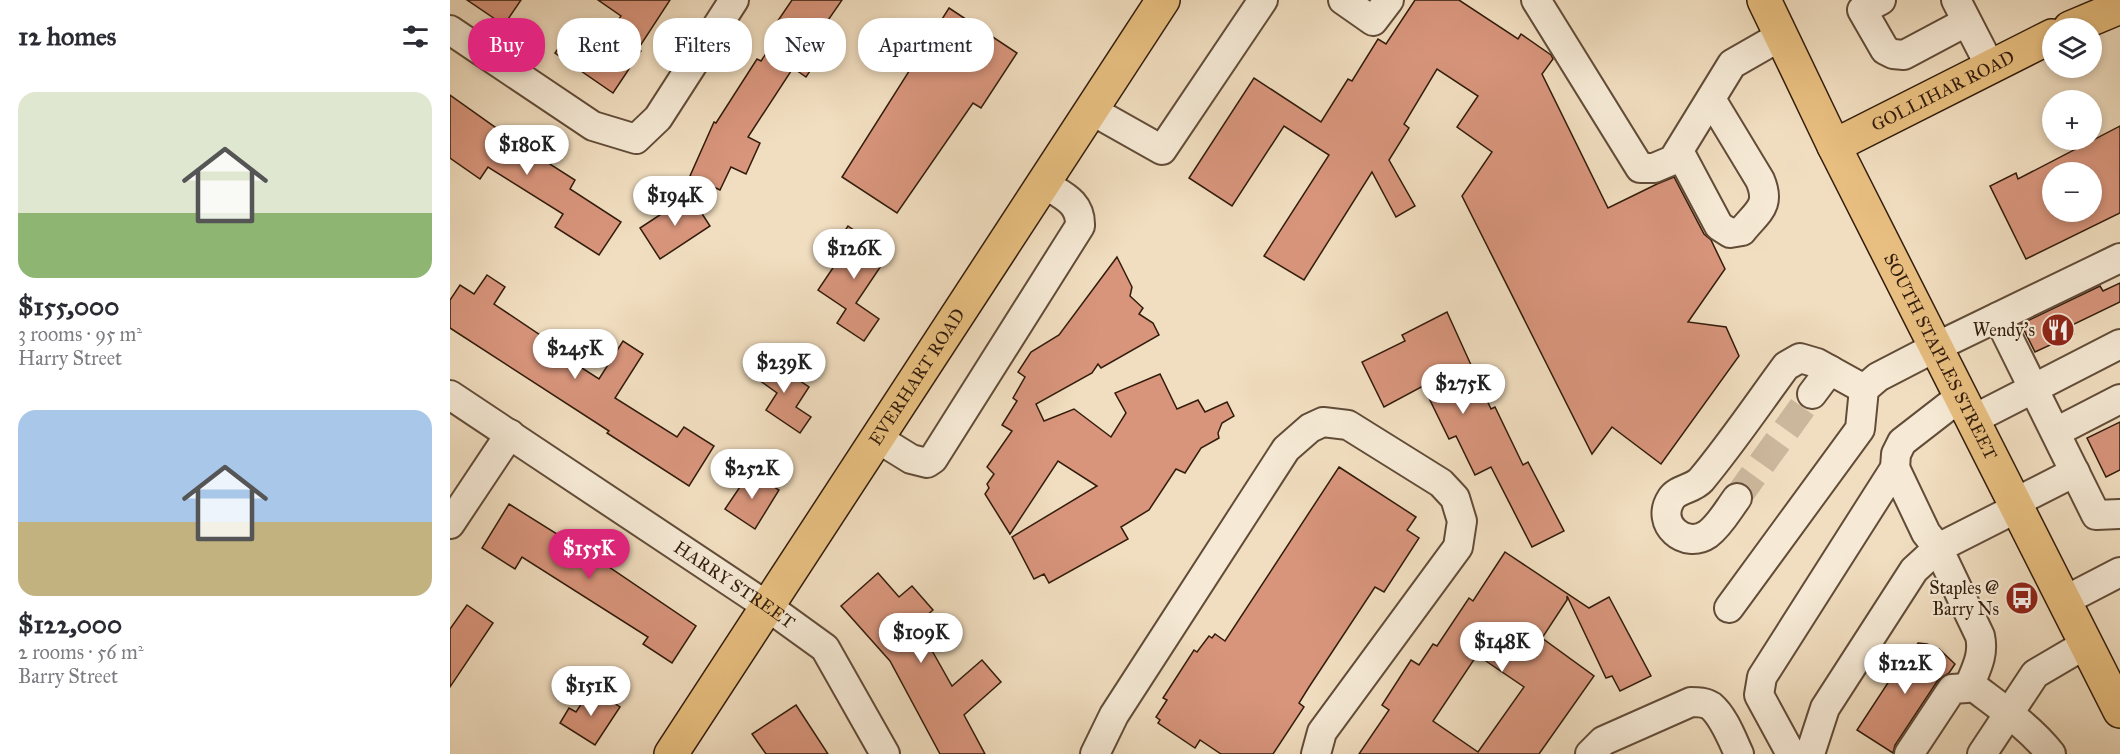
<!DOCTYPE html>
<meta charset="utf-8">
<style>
body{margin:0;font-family:"IM FELL Great Primer",serif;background:#f7f7f7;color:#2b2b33;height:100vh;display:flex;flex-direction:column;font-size:22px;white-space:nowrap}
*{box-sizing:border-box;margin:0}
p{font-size:20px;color:#7c7c81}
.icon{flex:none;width:33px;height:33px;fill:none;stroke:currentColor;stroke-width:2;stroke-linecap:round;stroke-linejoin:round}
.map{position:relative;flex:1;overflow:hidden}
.sheet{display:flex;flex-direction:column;background:#fff;width:450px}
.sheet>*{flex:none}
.guide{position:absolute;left:18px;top:18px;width:570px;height:54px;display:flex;gap:12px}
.buttons{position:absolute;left:1592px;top:18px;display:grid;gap:12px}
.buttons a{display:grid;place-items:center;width:60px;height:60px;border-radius:50%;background:#fff;box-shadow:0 3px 9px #0003;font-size:30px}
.price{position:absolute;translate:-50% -51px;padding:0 14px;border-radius:21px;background:#fff;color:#222;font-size:20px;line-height:39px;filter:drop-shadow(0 2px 3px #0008)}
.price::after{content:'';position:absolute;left:50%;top:36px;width:18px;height:14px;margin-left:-9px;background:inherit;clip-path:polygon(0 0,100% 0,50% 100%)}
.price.on{background:#db2777;color:#fff}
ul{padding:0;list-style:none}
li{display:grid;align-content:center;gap:12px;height:318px;padding:0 18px}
li span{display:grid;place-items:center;height:186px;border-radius:18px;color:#555}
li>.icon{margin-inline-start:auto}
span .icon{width:108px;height:108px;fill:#fffc;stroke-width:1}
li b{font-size:26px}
h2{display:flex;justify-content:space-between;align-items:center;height:72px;padding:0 18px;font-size:26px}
.pill{padding:0 21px;border-radius:24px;background:#fff;box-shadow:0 3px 9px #0003;font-size:21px;line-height:54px}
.pill.on{background:#db2777;color:#fff}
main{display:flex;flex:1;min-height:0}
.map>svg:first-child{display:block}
</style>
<main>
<section class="sheet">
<h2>12 homes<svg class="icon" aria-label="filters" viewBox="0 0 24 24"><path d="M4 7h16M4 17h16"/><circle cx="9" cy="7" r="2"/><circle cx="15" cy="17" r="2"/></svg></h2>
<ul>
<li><span style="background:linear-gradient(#dfe7d0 65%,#8fb573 0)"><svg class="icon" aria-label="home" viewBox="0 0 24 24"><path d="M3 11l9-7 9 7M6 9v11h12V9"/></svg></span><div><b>$155,000</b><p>3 rooms · 95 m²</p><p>Harry Street</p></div></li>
<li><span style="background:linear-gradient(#a9c7e8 60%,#c2b280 0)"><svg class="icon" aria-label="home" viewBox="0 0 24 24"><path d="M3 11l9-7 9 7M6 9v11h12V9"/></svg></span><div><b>$122,000</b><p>2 rooms · 56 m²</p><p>Barry Street</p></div></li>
</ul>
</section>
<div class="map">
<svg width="1670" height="754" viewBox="0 0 1670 754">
<rect width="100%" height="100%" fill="#f1dec0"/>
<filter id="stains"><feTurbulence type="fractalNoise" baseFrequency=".00333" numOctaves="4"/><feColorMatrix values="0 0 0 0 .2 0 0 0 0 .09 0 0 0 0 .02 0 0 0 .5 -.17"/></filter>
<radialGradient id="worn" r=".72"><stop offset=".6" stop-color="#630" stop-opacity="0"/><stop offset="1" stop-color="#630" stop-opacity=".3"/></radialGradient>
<!-- building -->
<g fill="#d8957c" stroke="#321c0b" stroke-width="1.5" fill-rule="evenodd">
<path d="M17,0h54l-17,25z"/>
<path d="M148,0h72l-32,49 3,2 -28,42 -58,-40 16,-23 28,19 22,-33z"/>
<path d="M342,0h50l-27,39 11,8 -20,30 -13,-9 -45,69 12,6 -14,31 -15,-7 -11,23 -30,-14 24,-54 2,1 41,-64 4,2 23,-34 -7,-5z"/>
<path d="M965,0h44l59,39 3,-5 30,21 2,4 -11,15 66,134 49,-24 17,-7 30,57 7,6 14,29 -37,53 38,5 13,29 -78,108 -49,-37 -20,27 -130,-258 30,-44 -35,-25 21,-31 -41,-27 -33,55 5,4 -20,32 26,46 -19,11 -24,-45 -68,108 -40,-24 65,-101 -45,-29 -52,80 -43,-28 65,-100 67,44 27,-43 4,2 26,-42 8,5z"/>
<path d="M499,8l68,45 -36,55 -8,-5 -76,110 -55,-36z"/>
<path d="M0,95l73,52 52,33 -5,9 51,33 -22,33 -44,-28 8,-13 -75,-47 -8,12 -30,-21z"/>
<path d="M1670,126v87l-94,46 -36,-73 26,-13 2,6zM1602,172h39v40h-39z"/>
<path d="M240,195l20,31 -50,33 -20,-31z"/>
<path d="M398,226l41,28 -33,49 23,16 -15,22 -27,-18 9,-14 -28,-19 23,-34 -9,-6z"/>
<path d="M667,257l15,30 -2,9 13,12 -4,6 14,9 6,12 -58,33 -3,-4 -6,9 -56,31 8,17 30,-12 37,28 15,-24 -11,-20 45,-19 17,35 21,-9 7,12 22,-10 7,14 -12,7 -4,10 1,5 -18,10 -16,25 -9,-4 -27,41 -28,17 7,12 -79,44 -5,-9 -10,5 -22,-42 85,-51 -39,-25 -48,73 -25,-40 4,-6 -2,-4 7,-10 -7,-7 25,-36 -10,-6 15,-24 -4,-3 12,-21 -7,-5 13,-20 28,-17z"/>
<path d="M37,275l18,12 -11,17 52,35 -3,4 56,36 24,-38 20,13 -28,44 62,39 7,-10 30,19 -25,40 -82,-53 2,-2 -159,-103v-28l10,-15 14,9z"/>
<path d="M1670,283v19l-50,24 4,8 -39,18 -14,-28 79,-38 3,5z"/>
<path d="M997,312l44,97 4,-2 28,58 5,-3 36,69 -32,16 -41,-80 -16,8 -19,-39 -7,3 -26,-53 -39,21 -22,-45 43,-21 -3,-6z"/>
<path d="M314,357l45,30 -13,20 15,10 -11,16 -34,-23 11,-17 -25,-18z"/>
<path d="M1670,422v48l-14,7 -19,-39z"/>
<path d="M889,467l77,50 -9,13 12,8 -35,54 -9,-5 -66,100 -10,16 5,4 -31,47h-52l-21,-14 -5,8 -37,-25 2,-3 -4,-3 11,-17 -4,-2 31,-48 3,2 12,-16 3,2 3,-4 10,7z"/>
<path d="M300,472l29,18 -24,39 -30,-20z"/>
<path d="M59,504l91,57 96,65 -24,37 -29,-19 5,-7 -126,-80 -7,12 -33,-21z"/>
<path d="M1055,552l84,56 20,-11 42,79 -31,15 -8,-15 -6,2 -39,-82v4l-25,38 52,38 -55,78h-180l30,-44 -7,-5 29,-45 8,5 14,-21 4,2 32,-48 4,3zM1027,655l47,32 -46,65 -45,-31z"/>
<path d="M428,573l21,24 13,-11 21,24 -16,14 35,62 30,-26 19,22 -37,33 21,39h-45l-50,-93 -49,-55z"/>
<path d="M17,605l26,18 -43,64v-58z"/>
<path d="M1468,643l9,1 12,5 16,15 -6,9 -11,7 -43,65 -2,8 -36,-23 40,-61 3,2z"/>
<path d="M142,688l28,19 -25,38 -35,-22 9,-15 7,4z"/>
<path d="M346,705l32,49h-62l-14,-20z"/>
</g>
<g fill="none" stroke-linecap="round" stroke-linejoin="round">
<!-- minor-tunnel -->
<path stroke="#cbb79c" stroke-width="28" stroke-dasharray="28 14" stroke-linecap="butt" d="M1287,498l75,-104"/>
<!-- minor casing -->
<g stroke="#624c38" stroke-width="32">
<g id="minor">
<path d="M893,0l30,21 16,-21"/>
<path d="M1086,0l104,168h14l19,-8 59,-96 49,-28"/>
<path d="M1431,0l-19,10 23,40 8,4 11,1 62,-33"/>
<path d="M1506,0l34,66"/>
<path d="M0,30l143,96 43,13 22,-21 76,-118"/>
<path d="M641,110l71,40 101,-150"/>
<path d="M1229,151l40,75 11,7 12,-2c16,-20 29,-25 18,-51l-49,-81"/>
<path d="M1548,317l98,198 24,-1"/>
<path d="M1362,394l18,-24"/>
<path id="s1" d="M0,395l317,211 58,42 60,106"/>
<path d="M1522,420l148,-76"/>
<path d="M1606,432l64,-33"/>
<path d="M427,438l34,21 16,4 6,-4 147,-233c1,-25 -19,-31 -37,-43"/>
<path d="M1445,468l1,-14 6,-12 58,-45"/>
<path d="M1287,498c-9,12 -17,27 -29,36 -23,16 -53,-10 -37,-35 6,-10 22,-10 30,-19 30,-36 57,-76 85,-114l14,-8 17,5 47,26"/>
<path d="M1564,503l61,-31"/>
<path d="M1567,508l-79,40 42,88c4,18 -3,31 -10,48 27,21 59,42 81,70"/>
<path d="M0,524l60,-90"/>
<path d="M1614,601l56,-29"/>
<path d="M1279,608l131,-179 4,-40 14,-12 58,-30 184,-89"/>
<path d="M645,754l19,-39 172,-266 24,-21 13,-6 25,3 93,58 14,15 7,23 -4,26 -136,185 -6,22"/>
<path d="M1140,754l13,-13 88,-39c7,0 14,0 20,4 13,11 21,33 28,48"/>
<path d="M1341,754l-32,-59 3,-18 133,-209 31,65 12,15 -24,22 -89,138 -15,46"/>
<path d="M1459,754l43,-65 15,-1"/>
<path d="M1532,754l53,-80 51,-30"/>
</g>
</g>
<!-- major casing -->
<g stroke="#321c0b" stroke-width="36">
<g id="major">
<path id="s2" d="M1314,0l70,146 286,565"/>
<path d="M1620,28l50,-21"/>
<path id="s3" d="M1384,146l218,-110"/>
<path id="s4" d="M221,754l492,-754"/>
</g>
</g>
<!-- minor -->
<use href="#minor" stroke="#f6ead6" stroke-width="28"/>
<!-- major -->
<use href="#major" stroke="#e8bf80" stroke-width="33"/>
</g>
<!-- icons -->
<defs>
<g id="restaurant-disc" transform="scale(1.725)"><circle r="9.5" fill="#8f2418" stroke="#f6ead6"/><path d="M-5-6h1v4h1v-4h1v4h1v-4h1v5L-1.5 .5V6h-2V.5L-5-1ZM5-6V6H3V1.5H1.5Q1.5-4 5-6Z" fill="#fff"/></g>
<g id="bus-disc" transform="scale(1.725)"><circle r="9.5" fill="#8f2418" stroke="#f6ead6"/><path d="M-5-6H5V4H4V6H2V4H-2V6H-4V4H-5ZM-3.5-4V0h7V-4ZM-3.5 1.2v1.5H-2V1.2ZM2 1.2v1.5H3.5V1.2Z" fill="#fff"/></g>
</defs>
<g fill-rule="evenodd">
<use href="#restaurant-disc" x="1608" y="330"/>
<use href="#bus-disc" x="1572" y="598"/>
</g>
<g text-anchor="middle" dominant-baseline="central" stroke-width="4.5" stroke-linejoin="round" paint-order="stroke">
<!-- street labels -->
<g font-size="18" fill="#321c0b" stroke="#f6ead6">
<text stroke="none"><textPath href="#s3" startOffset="122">GOLLIHAR ROAD</textPath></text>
<text stroke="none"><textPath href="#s2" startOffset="398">SOUTH STAPLES STREET</textPath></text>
<text stroke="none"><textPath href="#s4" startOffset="450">EVERHART ROAD</textPath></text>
<text stroke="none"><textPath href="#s1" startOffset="342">HARRY STREET</textPath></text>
</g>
<!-- poi labels -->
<g font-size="18" fill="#321c0b" stroke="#f6ead6" text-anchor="end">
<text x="1585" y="330">Wendy's</text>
<text x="1549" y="588">Staples @<tspan x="1549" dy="21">Barry Ns</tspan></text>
</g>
</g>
<rect width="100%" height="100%" filter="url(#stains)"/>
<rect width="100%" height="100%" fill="url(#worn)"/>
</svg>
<div class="buttons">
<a><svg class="icon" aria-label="layers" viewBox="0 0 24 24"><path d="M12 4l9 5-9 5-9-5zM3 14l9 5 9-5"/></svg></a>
<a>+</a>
<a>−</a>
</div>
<b class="price" style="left:77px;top:176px">$180K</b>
<b class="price" style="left:225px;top:227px">$194K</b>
<b class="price" style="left:404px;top:280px">$126K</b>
<b class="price" style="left:125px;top:380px">$245K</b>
<b class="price" style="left:334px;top:394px">$239K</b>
<b class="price" style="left:1013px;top:415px">$275K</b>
<b class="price" style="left:302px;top:500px">$252K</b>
<b class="price on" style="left:139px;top:580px">$155K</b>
<b class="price" style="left:471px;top:664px">$109K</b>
<b class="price" style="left:1052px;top:673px">$148K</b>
<b class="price" style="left:1455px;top:695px">$122K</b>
<b class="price" style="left:141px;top:717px">$151K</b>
<div class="guide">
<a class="pill on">Buy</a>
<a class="pill">Rent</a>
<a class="pill">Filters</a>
<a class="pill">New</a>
<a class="pill">Apartment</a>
</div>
</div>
</main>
